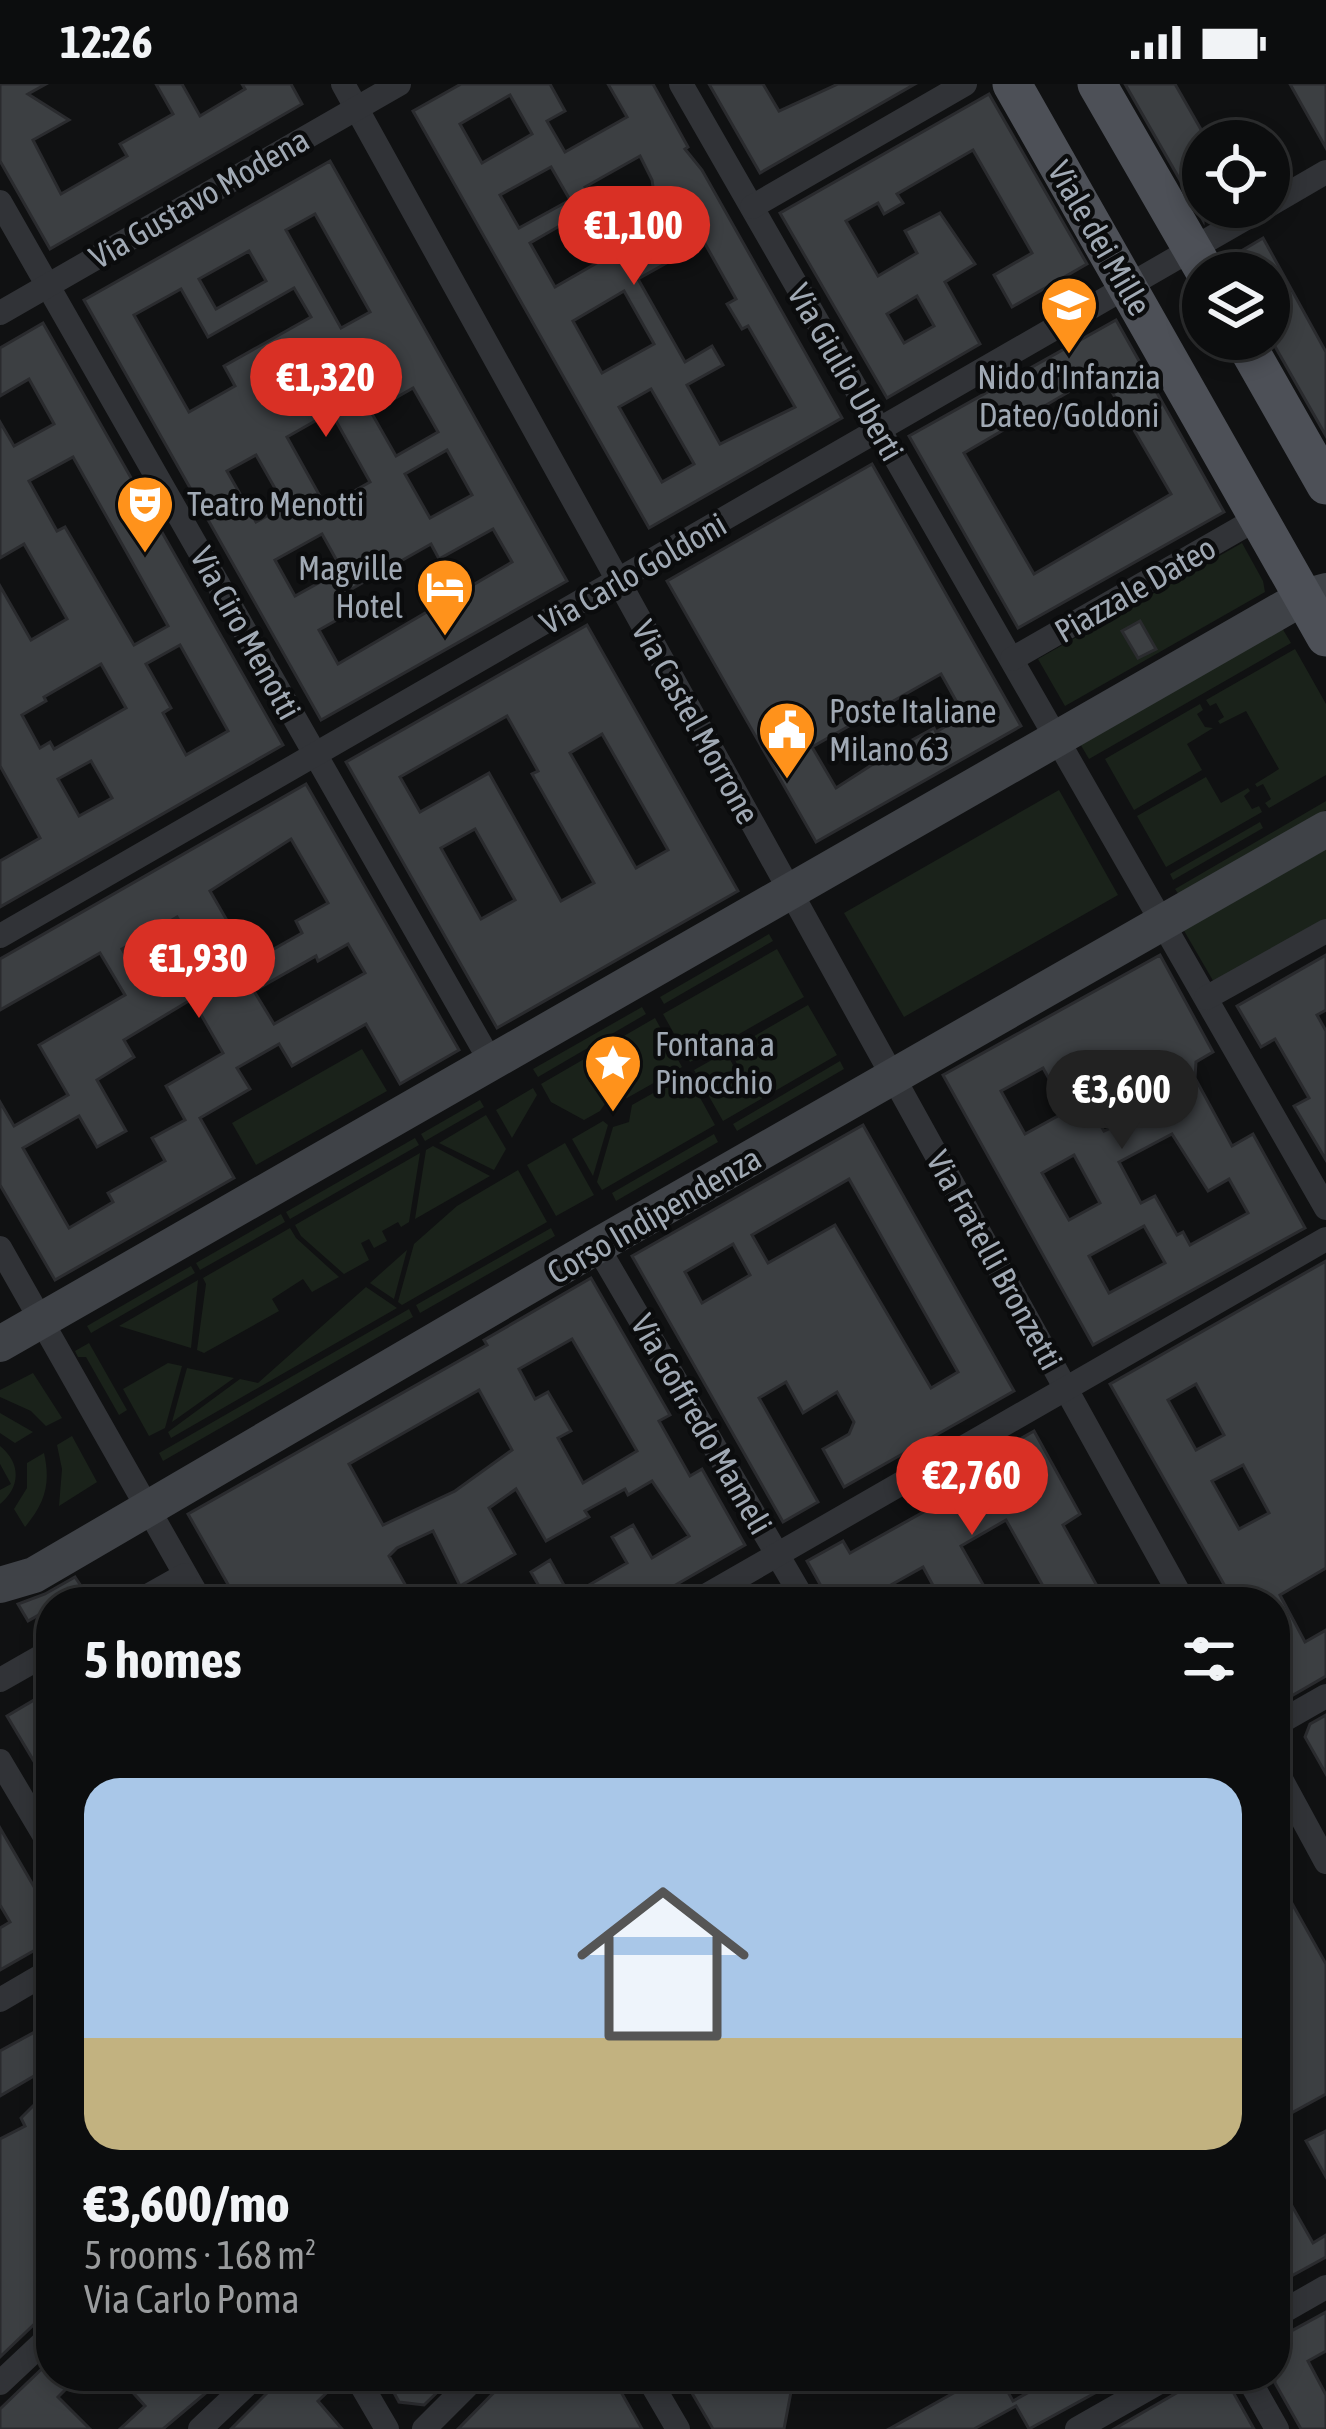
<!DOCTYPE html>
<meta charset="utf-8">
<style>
body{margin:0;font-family:"Asap Condensed",sans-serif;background:#1a1b1c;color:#f1f3f6;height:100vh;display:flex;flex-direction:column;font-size:45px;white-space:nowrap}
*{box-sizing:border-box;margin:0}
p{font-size:39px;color:#9a9c9e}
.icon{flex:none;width:66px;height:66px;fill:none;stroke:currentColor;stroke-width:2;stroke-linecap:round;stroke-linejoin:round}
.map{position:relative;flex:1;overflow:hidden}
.side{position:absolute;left:36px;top:1503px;width:1254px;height:804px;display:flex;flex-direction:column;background:#0c0d0e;border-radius:48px;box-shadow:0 6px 18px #0003,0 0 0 3px #2c2d2e}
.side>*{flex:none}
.controls{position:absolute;left:1182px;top:36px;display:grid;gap:24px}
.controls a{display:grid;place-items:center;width:108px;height:108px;border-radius:50%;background:#0c0d0e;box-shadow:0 6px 18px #0003,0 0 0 3px #2c2d2e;font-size:60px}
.price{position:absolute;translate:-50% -102px;padding:0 27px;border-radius:42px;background:#d93025;color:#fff;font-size:39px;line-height:78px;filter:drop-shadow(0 3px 6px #0008)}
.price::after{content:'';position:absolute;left:50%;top:72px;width:36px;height:27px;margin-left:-18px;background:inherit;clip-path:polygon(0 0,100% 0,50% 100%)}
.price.selected{background:#222;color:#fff}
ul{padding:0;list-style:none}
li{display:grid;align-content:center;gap:24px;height:636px;padding:0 48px}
li span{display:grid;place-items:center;height:372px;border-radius:36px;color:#555}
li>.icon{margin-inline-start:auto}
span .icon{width:216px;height:216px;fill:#fffc;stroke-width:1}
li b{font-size:51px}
h2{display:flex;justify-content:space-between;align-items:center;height:144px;padding:0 48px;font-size:51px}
.status{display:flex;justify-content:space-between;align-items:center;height:84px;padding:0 60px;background:#0c0d0e;direction:ltr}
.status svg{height:33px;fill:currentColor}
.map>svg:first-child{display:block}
</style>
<div class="status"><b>12:26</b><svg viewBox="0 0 49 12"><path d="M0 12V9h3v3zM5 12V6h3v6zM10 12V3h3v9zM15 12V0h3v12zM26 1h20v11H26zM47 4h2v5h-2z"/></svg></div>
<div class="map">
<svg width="1326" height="2345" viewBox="0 0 1326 2345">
<rect width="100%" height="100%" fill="#101112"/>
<!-- green -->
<g fill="#1a221a">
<path d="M1242,459l21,38 2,11 -200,114 -27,-47z"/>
<path d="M1279,539l12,20 -202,116 -10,-17z"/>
<path d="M1295,565l31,55v71l-57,33 -4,-5 6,-4 -8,-15 -6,3 -2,-3 24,-15 -33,-58 -26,13 -2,-3 6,-4 -8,-14 -6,3 -4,-6z"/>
<path d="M1200,620l3,6 -6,4 8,13 8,1 -26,16 15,26 -68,40 -29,-51z"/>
<path d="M1206,693l15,26 27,-15 2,3 -6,5 8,13 7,-3 3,6 -96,55 -29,-51z"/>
<path d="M1059,706l59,105 -214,122 -60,-104z"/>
<path d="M1326,717v9l-147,85 -4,-6z"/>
<path d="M1260,738l3,6 -90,52 -3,-6z"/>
<path d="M1326,762v75l-111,63 -32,-55z"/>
<path d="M769,850l4,7 -109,63 -4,-7z"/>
<path d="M777,865l27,48 -114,65 -27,-48z"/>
<path d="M808,921l29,50 -114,66 -29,-51 32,-18 7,13 4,-1 -7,-14z"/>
<path d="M642,923l4,7 -108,63 -5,-8z"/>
<path d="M655,934l27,49 -55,31 -16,-3 -11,16 -16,9 -33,-18 -10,-18z"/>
<path d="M362,965l25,42 -131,74 -24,-42z"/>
<path d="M840,977l4,8 -107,62 -4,-7z"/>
<path d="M687,990l28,51 -113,65 -5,-8 16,-55 16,-5 3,-17z"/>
<path d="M533,1004l4,7 -25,43 -16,-28z"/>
<path d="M480,1016l4,7 -59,34 -4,-7z"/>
<path d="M486,1031l20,34 -12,21 -55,-27z"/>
<path d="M603,1037l5,4 -15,51 -21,-37z"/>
<path d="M714,1050l4,8 -102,59 -4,-8z"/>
<path d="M415,1054l4,7 -129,74 -4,-7z"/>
<path d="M565,1059l29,52 -38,21 -29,-51z"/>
<path d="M433,1062l57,30 -75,43 11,-69z"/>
<path d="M420,1069l-11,69 -8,5 -3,-5 -16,9 5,10 -13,7 -5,-9 -8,4 8,17 -25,14 -43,-38 -6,-11z"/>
<path d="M518,1086l29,52 -145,83 -4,-3 16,-58 43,-38z"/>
<path d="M281,1130l4,8 -85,48 -4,-7z"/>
<path d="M290,1144l6,10 43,39 -27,15 -9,-13 -31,20 7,12 -75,42 -7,-3 9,-66 -3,-6z"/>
<path d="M551,1144l4,8 -135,77 -4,-8z"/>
<path d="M407,1166l-13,49 -24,-16z"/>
<path d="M191,1182l4,7 -104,60 -4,-7z"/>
<path d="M198,1196l-7,68 -72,-22z"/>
<path d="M366,1203l31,21 -226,130 -3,-6 72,-53 18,4z"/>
<path d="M409,1225l4,8 -250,144 -4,-8z"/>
<path d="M89,1259l38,67 -8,5 -33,-58h-8l-3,-6z"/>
<path d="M168,1279l14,3 -17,62 -16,8 -26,-47z"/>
<path d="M187,1284l47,10 -62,44z"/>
<path d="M33,1289l29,45 -16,8 -15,-15 -31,-14v-7z"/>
<path d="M0,1329l33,19 -18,11 -15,-10z"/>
<path d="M72,1352l25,46 -38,24 3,-37 -5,-24z"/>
<path d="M0,1362c21,17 21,41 0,58v-14l11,-6 -11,-20z"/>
<path d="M44,1369c7,31 1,50 -19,74l-11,-18 13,-21v-25z"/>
</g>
<!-- building -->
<g fill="#3c3f42" stroke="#2a2b2e" stroke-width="3" fill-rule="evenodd">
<path d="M0,0h46l-18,10 41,26 -36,20 28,54 66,-38 -7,-12 53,-30 -17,-30h26l18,32 45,-27 -3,-5h49l11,20 -252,145 -50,-88z"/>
<path d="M461,0h89l15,27 -18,10 18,31 62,-35 -19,-33h45l35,63 -3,2 17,21 140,248 -193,110 -236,-417zM510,11l22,39 -50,29 -22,-39zM640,72l12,24 4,27 -48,27 -23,-47zM551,83l19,33 -51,28 -19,-33zM577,132l25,44 -47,27 -25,-44zM704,158l32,57 -9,5 15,25 6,-3 47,81 -75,37 -33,-59 36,-20 -11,-19 -27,16 -47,-83zM624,207l30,53 -52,29 -29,-52zM651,305l43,75 -32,18 -43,-75z"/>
<path d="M709,0h54l16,27 59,-27h77l-155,89z"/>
<path d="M1125,0h50l28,49v87z"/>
<path d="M1290,0h36v64z"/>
<path d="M989,10l98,170 -75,43 -18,-32 38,-22 -59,-103 -76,44 6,9 -19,11 -6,-11 -32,18 32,55 39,-23 -12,-22 35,-18 35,51 -30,18 35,62 -93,54 -107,-185zM917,212l17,30 -30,17 -17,-29z"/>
<path d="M330,77l237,420 -246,139 -237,-420zM315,130l55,98 -29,16 -55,-98zM249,167l17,30 -50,28 -17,-30zM294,204l17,29 -87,49 11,20 -46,26 -55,-97 47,-26 27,48zM337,258l16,28 -36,20 -16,-28zM413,304l25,44 -42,24 -25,-44zM331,328l39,70 -44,25 -39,-70zM447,366l25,45 -42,23 -25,-44zM256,371l29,51 -29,16 -29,-51zM493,445l19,33 -174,102 -19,-34 32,-18 -10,-17 90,-51 8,15zM322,450l20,36 -47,26 -20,-36z"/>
<path d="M1263,154l63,114v84l-57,-100v-63h-36l-7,-13z"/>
<path d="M1116,236l108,192 -206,116 -109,-192zM1101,289l70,121 -137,80 -70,-121z"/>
<path d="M43,239l240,422 -283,162v-46l40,-23 -40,-72v-180l31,54 36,-21 -43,-75 -24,14v-136l14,24 40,-22 -25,-45 -29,17v-48zM73,373l95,169 -34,19 -69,-118 -8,4 -28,-50zM180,561l48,86 -42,24 -23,-42 8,-5 -25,-44zM101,580l25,44 -72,41 -4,-7 -10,6 -18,-33 24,-14 -2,-4zM91,677l21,37 -33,18 -21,-37z"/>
<path d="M872,380l149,262 -205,116 -149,-261zM941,590l23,41 -28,17 -2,-4 -22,12 2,4 -28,16 -2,-3 -48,31 -24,-41z"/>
<path d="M1140,537l16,28 -18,9 -16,-27z"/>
<path d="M587,541l151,266 -241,137 -151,-266zM507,632l31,55 -6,3 62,109 -33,18 -72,-128 -69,39 -20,-35zM602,650l66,116 -32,18 -66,-115zM475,745l40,71 -34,19 -40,-71z"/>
<path d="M306,700l153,266 -59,34 -34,-60 -74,42 -13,-22 -42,24 13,21 -50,29 34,60 -179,102 -55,-95v-83l14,24 54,-31 -29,-50 86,-50 -25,-42 -100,57v-51zM291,755l37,64 -32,18 6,12 -51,29 -41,-71zM177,833l19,33 -55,32 -19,-33zM348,860l17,29 -91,51 -20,-33 62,-35 2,5zM192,915l31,54 -57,33 19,34 -33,18 13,23 -57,32 5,9 -44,26 -46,-80 56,-32 18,31 29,-16 -29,-51 37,-23 -10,-17z"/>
<path d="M1160,871l53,97 -17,10 -1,16 37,68 21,-12 52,94 -212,117 -150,-270zM1043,984l24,43 -42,23 -24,-43zM1137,984l21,38 -54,25 -20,-34zM1172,1050l36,57 21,-12 19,34 -58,32 -7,-13 -6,3 -22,-39 -14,7 -22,-41zM1074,1071l26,48 -31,17 -27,-47zM1144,1142l21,37 -56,30 -20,-37z"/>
<path d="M1326,871v55l-9,5 9,16v129l-32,-54 15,-8 -34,-59 -14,8 -24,-41z"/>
<path d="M863,1041l151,266 -170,96 -21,-38 26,-15 5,-12 -17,-30 -34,21 -17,-31 -27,16 59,104 -35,20 -151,-266zM849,1095l109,193 -27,16 -96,-163 -67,38 -16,-28zM733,1160l17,31 -48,28 -17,-31z"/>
<path d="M1326,1177v307l-46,27 25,47 21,-12v46l-38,22 -13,-23v-73h-41l-124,-218zM1196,1300l28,51 -28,15 -28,-50zM1243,1381l26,48 -30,16 -27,-48z"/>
<path d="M591,1194l79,137 -11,6 31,55 12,-7 43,76 -99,57h-98l-17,-30 19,-12 20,36 57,-33 -15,-26 21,-12 19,33 37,-22 -37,-55 -24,14 -3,-6 -40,22 4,6 -43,24 -30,-52 -27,19 26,46 -55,32 -27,-55 -36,17 -8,8 26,46h-177l-50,-88 299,-169 -3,-5zM572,1255l65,112 -54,32 -25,-45 13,-7 -23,-39 -13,7 -16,-30zM479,1306l33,60 -57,41 -72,34 -34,-61z"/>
<path d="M1034,1347l46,83 -17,11 43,77h-54l-46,-82 -45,26 32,56h-51l-19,-35 -50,28 5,7h-48l-23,-41 36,-20 7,12 154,-86 -9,-14z"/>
<path d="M75,1493l8,12 -22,13h-10v6l-23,13 -10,-17 27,-10z"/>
<path d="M51,1606v100l-44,-74z"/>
<path d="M1326,1631v59l-21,-37 5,-13z"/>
<path d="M0,1744l51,88v25l-51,29v-42l10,-6 -10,-17z"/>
<path d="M1275,1789l51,91v130l-51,28z"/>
<path d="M51,1939v43l-51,30v-45z"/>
<path d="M51,2004v220l-51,49v-218l25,-13 -4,-8z"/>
<path d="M1326,2047v46l-20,-36z"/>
<path d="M1275,2092l38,67 13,-8v22l-51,28z"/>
<path d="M1326,2228v39l-18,10 18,34v34h-25l-26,-46v-43z"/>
<path d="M51,2276v16h28l-21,21 32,32h-90v-20z"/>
<path d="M118,2292h108l-63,53h-43l25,-23z"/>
<path d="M317,2292h23v4l-22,21 24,28h-111l45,-45 30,1z"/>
<path d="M385,2292h69l-30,29 -25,-3z"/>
<path d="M510,2292h102l30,53h-184z"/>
<path d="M682,2292h112l-10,53h-71z"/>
<path d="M984,2292h15l14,25 45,-25h68l-97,53 -13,-23 -42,23h-85z"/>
<path d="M1206,2292h18l30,53h-140z"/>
</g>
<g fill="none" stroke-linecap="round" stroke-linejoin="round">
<!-- street -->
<g stroke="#313337" stroke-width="24">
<path d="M343,0l841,1518"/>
<path d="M681,0l645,1124"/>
<path d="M0,118l492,862"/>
<path d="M1269,121l57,-33"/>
<path d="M752,123l213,-123"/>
<path d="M0,229l399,-229"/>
<path d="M1012,575l246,-141"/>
<path d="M0,852l1265,-729"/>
<path d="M1206,914l120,-67"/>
<path d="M597,1162l208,356"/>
<path d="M0,1164l201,354"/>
<path d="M137,1518l48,-27"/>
<path d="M695,1518l631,-363"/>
<path d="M0,1596l51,-29"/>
<path d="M1275,1641l51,-29"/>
<path d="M0,1677l51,86"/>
<path d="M1275,1684l51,94"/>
<path d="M0,1916l51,-30"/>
<path d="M1275,2232l51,-29"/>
<path d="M356,2292l31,53"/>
<path d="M647,2292l31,53"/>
<path d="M1247,2292l30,53"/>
<path d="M0,2299l51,-48"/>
<path d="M200,2345l56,-53"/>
<path d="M424,2345l53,-53"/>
<path d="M1077,2345l93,-53"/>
</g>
<!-- secondary -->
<g stroke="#3f4247" stroke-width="36">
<path d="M0,1260l1304,-747 22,-6"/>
<path d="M0,1501l34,-10 563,-329 729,-417"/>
</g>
<!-- primary -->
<g stroke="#4d5057" stroke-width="39">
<path d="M1012,0l314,553"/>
<path d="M1097,0l109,189"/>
<path d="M1243,255l83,146"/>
</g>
</g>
<!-- icons -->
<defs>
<g id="school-pin" transform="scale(3)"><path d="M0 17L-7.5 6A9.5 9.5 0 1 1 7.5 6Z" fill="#ff921b" stroke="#0b0c0d"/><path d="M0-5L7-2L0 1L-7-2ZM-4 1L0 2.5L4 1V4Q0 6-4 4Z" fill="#fff"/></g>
<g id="theatre-pin" transform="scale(3)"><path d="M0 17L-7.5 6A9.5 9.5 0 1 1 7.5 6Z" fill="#ff921b" stroke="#0b0c0d"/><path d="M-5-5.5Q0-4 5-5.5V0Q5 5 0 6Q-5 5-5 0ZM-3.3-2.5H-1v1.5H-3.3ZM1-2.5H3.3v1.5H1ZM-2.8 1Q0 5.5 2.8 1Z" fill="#fff"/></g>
<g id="hotel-pin" transform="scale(3)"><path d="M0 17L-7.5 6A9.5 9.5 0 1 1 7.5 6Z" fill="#ff921b" stroke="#0b0c0d"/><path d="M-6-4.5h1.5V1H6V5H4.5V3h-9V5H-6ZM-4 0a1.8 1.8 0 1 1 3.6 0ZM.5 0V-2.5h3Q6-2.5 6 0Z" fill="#fff"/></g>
<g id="civic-pin" transform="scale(3)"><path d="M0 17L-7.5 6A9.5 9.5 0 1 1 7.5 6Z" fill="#ff921b" stroke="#0b0c0d"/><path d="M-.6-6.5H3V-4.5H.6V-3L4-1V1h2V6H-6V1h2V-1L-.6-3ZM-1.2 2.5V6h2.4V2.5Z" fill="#fff"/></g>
<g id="sight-pin" transform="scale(3)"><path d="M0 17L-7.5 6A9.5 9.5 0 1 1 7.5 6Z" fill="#ff921b" stroke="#0b0c0d"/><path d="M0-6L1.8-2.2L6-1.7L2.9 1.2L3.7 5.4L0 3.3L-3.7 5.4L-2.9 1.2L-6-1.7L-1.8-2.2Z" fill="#fff"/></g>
</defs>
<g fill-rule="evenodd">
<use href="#school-pin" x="1069" y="221"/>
<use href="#theatre-pin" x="145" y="420"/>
<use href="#hotel-pin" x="445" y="503"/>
<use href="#civic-pin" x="787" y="646"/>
<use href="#sight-pin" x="613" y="979"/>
</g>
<g text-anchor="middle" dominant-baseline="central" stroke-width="9" stroke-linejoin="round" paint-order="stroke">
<!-- street labels -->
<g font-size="33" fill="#a0a9b4" stroke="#0b0c0d">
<text transform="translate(199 114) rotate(-30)">Via Gustavo Modena</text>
<text transform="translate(1100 154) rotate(60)">Viale dei Mille</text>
<text transform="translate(846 288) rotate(60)">Via Giulio Uberti</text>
<text transform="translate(633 489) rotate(-30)">Via Carlo Goldoni</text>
<text transform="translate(1135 505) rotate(-30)">Piazzale Dateo</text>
<text transform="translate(246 549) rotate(61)">Via Ciro Menotti</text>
<text transform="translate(696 638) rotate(61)">Via Castel Morrone</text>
<text transform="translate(654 1131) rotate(-30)">Corso Indipendenza</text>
<text transform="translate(995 1176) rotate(61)">Via Fratelli Bronzetti</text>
<text transform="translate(702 1340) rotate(60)">Via Goffredo Mameli</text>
</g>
<!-- poi labels -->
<g font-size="33" fill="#a0a9b4" stroke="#0b0c0d" text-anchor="start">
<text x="1069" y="293" text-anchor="middle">Nido d'Infanzia<tspan x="1069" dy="38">Dateo/Goldoni</tspan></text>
<text x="187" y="420">Teatro Menotti</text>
<text x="403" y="484" text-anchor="end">Magville<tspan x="403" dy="38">Hotel</tspan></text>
<text x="829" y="627">Poste Italiane<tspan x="829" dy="38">Milano 63</tspan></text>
<text x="655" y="960">Fontana a<tspan x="655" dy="38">Pinocchio</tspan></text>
</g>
</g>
</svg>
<div class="controls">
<a><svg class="icon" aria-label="locate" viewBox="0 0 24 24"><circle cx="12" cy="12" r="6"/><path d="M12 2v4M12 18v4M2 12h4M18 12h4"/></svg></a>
<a><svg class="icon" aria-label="layers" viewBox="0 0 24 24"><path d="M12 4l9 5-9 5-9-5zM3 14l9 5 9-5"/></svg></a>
</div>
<b class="price" style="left:634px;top:204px">€1,100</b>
<b class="price" style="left:326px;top:356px">€1,320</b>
<b class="price" style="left:199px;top:937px">€1,930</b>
<b class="price selected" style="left:1122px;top:1068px">€3,600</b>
<b class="price" style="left:972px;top:1454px">€2,760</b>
<section class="side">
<h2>5 homes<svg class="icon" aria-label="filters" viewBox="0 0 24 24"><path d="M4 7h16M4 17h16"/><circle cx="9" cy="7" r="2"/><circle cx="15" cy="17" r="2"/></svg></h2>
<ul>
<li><span style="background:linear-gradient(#a9c7e8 70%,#c2b280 0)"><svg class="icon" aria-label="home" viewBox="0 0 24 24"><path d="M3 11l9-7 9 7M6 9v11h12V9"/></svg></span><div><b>€3,600/mo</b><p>5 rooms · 168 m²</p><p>Via Carlo Poma</p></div></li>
</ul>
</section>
</div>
